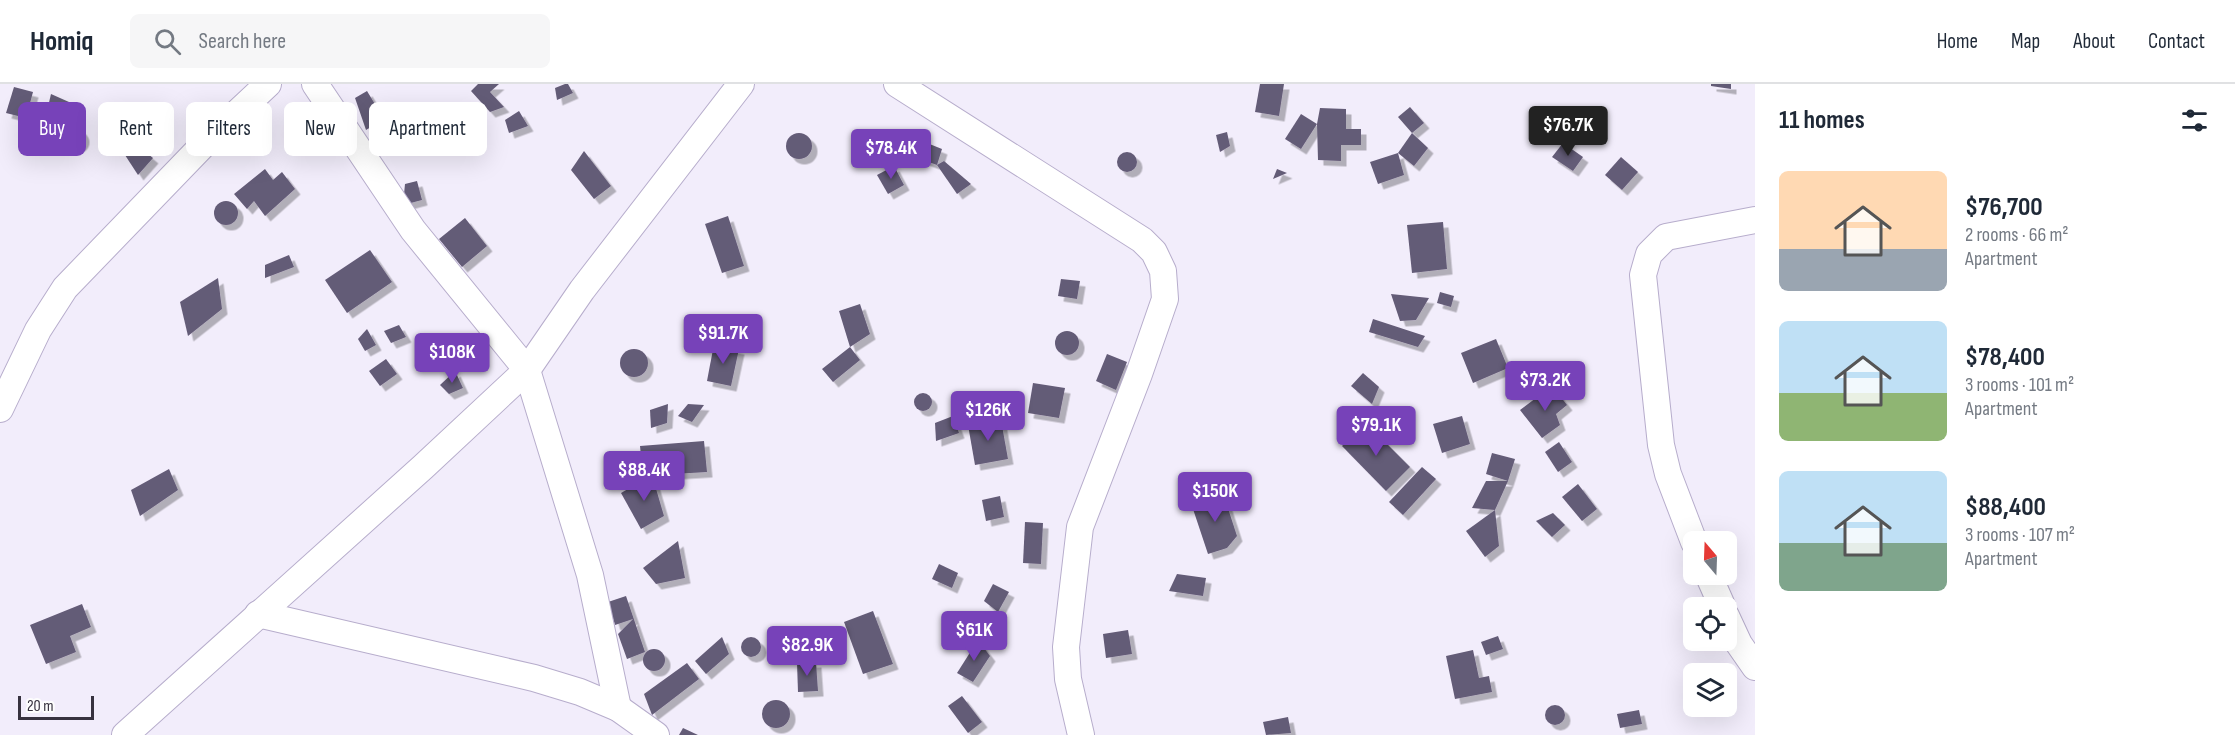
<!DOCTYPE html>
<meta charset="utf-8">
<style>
body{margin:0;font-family:"Sofia Sans Condensed",sans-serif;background:#f6f6f7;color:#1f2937;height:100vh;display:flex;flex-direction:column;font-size:22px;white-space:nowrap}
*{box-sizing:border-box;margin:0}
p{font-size:20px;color:#747a83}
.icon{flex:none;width:33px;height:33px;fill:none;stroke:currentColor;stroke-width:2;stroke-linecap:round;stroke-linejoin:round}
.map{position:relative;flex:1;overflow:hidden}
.sheet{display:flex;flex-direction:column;background:#fff;width:480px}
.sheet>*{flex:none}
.banner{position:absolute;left:18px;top:18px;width:570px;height:54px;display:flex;gap:12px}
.needle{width:39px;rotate:341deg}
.tools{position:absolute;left:1683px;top:447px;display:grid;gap:12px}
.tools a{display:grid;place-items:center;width:54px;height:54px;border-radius:9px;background:#fff;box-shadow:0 6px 24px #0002;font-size:30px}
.scale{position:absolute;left:18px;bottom:15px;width:76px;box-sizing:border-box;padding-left:6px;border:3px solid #37323f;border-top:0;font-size:16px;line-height:21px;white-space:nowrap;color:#37323f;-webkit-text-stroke:4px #fdfdfd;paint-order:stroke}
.price{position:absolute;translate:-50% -51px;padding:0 14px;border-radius:6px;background:#7742b9;color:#fff;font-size:20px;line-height:39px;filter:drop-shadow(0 2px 3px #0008)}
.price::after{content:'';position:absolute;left:50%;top:36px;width:18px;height:14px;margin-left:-9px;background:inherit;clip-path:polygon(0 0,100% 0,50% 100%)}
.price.active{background:#222;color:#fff}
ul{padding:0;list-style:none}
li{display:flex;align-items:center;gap:18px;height:150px;padding:0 24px}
li span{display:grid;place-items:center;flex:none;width:168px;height:120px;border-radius:9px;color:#555}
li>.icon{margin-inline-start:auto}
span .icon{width:72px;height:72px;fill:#fffc;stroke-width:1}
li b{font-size:26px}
h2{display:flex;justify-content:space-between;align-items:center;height:72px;padding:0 24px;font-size:26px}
.chip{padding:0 21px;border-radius:9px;background:#fff;box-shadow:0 6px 24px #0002;font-size:21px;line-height:54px}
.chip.active{background:#7742b9;color:#fff}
header{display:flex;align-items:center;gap:36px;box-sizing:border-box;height:84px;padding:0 30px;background:#fff;border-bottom:2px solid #e0e1e3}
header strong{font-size:28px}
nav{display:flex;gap:33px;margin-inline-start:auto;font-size:21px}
.search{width:420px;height:54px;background:#f6f6f7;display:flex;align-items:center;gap:15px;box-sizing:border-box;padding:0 21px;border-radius:9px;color:#747a83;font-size:22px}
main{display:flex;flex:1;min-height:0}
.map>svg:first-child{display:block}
</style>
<header>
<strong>Homiq</strong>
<div class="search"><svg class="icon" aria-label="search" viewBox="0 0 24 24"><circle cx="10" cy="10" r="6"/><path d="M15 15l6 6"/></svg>Search here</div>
<nav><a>Home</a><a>Map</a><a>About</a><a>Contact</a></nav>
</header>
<main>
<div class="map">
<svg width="1755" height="651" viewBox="0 0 1755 651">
<defs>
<filter id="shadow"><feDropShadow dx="5.5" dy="5.5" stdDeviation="0" flood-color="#0004"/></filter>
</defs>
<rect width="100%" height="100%" fill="#f2edfb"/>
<!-- building -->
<g fill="#645b77" filter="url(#shadow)">
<path d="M478,0h21l-9,8 14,15 -14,5 -19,-21z"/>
<path d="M565,0h3l5,9 -16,7 -2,-12z"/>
<path d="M1260,0h24l-5,32 -24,-4z"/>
<path d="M1711,0h20v5l-20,-3z"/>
<path d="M14,3l19,5 -7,26 -20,-5z"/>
<path d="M367,7l17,28 -18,11 -11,-32z"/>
<path d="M51,10l18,8 -8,19 -14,-10z"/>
<path d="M1410,23l14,16 -12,10 -14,-16z"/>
<path d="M1320,24l26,1v20h15v16h-20v16l-23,-1 -1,-36z"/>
<path d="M519,27l9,15 -19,7 -4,-13z"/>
<path d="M1301,30l16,10 -16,25 -16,-10z"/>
<path d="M451,38l8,22 -17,6 -8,-22z"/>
<circle cx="73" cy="53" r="11"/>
<path d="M1227,48l3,14 -10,6 -4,-17z"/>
<path d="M1412,49l16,15 -14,18 -16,-13z"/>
<circle cx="799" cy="62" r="13"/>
<path d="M132,57l21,17 -15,17 -15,-23z"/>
<path d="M922,57l20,8 -5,16 -22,-8z"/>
<path d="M1563,59l20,14 -10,14 -21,-14z"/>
<path d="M584,67l27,35 -17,13 -23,-29z"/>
<circle cx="1127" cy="78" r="10"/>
<path d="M1398,69l6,22 -26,9 -8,-22z"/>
<path d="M1621,73l17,15 -16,18 -17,-15z"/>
<path d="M944,77l27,23 -14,10 -20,-29z"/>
<path d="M894,82l10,19 -16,9 -11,-19z"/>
<path d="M265,85l8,11 9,-8 13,17 -30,27 -11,-15 -7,8 -13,-15z"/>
<path d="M1277,85l10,4 -14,6z"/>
<path d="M417,97l5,19 -19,5 2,-21z"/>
<circle cx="226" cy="129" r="12"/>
<path d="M728,132l16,50 -22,7 -17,-49z"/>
<path d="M465,134l22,28 -25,21 -23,-28z"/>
<path d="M1443,138l4,47 -35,4 -5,-48z"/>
<path d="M370,166l22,32 -45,31 -22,-33z"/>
<path d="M289,171l5,12 -29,11v-13z"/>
<path d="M218,194l4,31 -34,27 -8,-34z"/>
<path d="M1061,195l19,2 -3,18 -19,-3z"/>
<path d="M1440,208l14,4 -3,11 -14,-4z"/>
<path d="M1391,210l38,4 -13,22 -16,1z"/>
<path d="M860,220l10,30 -20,13 10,13 -27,22 -11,-13 28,-22 -11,-36z"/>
<path d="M1373,235l52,17 -7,11 -49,-15z"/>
<path d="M399,241l7,12 -15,6 -7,-12z"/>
<path d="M367,245l9,16 -11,6 -7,-12z"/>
<circle cx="1067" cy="259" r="12"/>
<path d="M1496,255l12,29 -35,15 -12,-30z"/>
<path d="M714,260l25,5 -8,37 -24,-5z"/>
<circle cx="634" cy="279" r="14"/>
<path d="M1107,270l20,8 -11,28 -20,-9z"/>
<path d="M386,275l11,15 -17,12 -11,-15z"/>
<path d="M455,287l8,17 -14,6 -9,-9z"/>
<path d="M1363,289l16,14 -7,17 -21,-18z"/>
<path d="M1033,299l32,5 -6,30 -31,-5z"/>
<path d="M1552,302l15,19 -11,9 4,11 -18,13 -22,-28z"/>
<circle cx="923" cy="318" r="9"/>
<path d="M668,320l-1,19 -16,5 -1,-18z"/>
<path d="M688,320l16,1 -12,17 -14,-6z"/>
<path d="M953,332l6,17 -23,8 -1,-18z"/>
<path d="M1462,332l8,28 -28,9 -9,-29z"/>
<path d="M1001,336l7,39 -33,6 -7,-40z"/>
<path d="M1366,339l44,44 -24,24 -44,-45z"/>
<path d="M704,357l3,31 -66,4 -8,3 -7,-2 -6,-7v-8l6,-7 8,-2 7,3 -1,-10z"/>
<path d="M1559,358l13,20 -14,10 -13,-20z"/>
<path d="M1492,369l23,6 -7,22 -22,-7z"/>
<path d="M1422,383l14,12 -33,36 -14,-13z"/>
<path d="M169,385l9,21 -38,26 -9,-26z"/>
<path d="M652,391l12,41 -23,13 -20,-36z"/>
<path d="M1486,397h22l-13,29 -23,-2z"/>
<path d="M1578,400l19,25 -15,12 -20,-24z"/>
<path d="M1223,409l14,43 -10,12 -19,6 -17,-51z"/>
<path d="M1000,412l4,21 -18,4 -4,-21z"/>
<path d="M1495,426l4,36 -14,11 -19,-26z"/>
<path d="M1553,429l12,12 -13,12 -16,-16z"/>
<path d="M1025,438l18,1 -2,41 -18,-1z"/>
<path d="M678,457l7,37 -29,6 -13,-16z"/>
<path d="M939,480l19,9 -6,15 -20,-9z"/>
<path d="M1177,490l29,4 -3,18 -34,-5z"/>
<path d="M993,500l16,8 -11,20 -14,-11z"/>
<path d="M626,512l19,56 -18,7 -9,-25 15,-15 -18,6 -7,-23z"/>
<path d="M82,520l9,23 -21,9 6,16 -30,12 -16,-39z"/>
<path d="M873,527l20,53 -30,10 -19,-52z"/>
<path d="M1128,546l4,24 -26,4 -3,-24z"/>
<path d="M1498,552l5,13 -17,6 -5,-13z"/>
<circle cx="751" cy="563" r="10"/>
<path d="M722,553l7,17 -23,20 -11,-13z"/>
<path d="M978,556l12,16 -17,26 -16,-9z"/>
<circle cx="654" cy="576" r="11"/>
<path d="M1473,566l6,28 10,-2 3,16 -37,7 -9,-43z"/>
<path d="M816,578l2,29 -20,1 -1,-29z"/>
<path d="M687,579l12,16 -47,36 -8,-21z"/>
<path d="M962,612l20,26 -14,11 -20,-27z"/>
<circle cx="776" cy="630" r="14"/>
<circle cx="1555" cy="631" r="10"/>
<path d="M1639,626l3,14 -22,4 -3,-14z"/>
<path d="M1288,633l3,16 -25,2 -3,-13z"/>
<path d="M683,644l15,7h-19z"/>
</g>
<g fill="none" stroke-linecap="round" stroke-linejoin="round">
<!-- minor casing -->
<g stroke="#b7adcc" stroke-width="28">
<g id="minor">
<path d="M315,0l98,146 114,140 63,205 28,133"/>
<path d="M897,0l245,156 12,12 9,19 2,28 -26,75 -59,153 -14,120 2,32 13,56"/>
<path d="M0,325l38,-79 27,-42 141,-146 62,-58"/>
<path d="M1694,458l-26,-68 -7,-29 -18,-170 6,-21 17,-17 89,-17"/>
<path d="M1708,490l15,34"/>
<path d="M258,530l276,64 46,14 38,16 38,27"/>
<path d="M1726,532l13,28 16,23"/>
<path d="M125,651l298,-268 104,-97 55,-80 159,-206"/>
</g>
</g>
<!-- minor -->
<use href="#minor" stroke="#fff" stroke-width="26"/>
</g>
</svg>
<div class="tools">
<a><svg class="needle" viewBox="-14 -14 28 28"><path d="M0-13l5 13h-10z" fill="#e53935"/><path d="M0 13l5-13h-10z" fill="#747a83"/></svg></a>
<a><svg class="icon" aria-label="locate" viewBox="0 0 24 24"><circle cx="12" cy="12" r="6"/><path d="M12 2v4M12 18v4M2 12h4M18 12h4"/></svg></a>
<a><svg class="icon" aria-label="layers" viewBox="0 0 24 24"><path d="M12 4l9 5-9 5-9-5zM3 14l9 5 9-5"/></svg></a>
</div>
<div class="scale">20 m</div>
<b class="price active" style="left:1568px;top:73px">$76.7K</b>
<b class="price" style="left:891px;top:96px">$78.4K</b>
<b class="price" style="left:723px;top:281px">$91.7K</b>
<b class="price" style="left:452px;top:300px">$108K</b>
<b class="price" style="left:1545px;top:328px">$73.2K</b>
<b class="price" style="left:988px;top:358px">$126K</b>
<b class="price" style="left:1376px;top:373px">$79.1K</b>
<b class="price" style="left:644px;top:418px">$88.4K</b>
<b class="price" style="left:1215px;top:439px">$150K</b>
<b class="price" style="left:974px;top:578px">$61K</b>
<b class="price" style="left:807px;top:593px">$82.9K</b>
<div class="banner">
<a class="chip active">Buy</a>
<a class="chip">Rent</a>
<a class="chip">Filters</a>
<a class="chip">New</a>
<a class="chip">Apartment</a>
</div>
</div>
<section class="sheet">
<h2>11 homes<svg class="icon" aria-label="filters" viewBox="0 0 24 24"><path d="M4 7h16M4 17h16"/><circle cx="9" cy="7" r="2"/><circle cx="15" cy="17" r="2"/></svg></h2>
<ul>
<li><span style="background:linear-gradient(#ffd9b3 65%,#9aa5b1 0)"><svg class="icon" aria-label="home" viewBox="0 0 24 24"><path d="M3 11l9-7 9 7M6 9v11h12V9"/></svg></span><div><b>$76,700</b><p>2 rooms · 66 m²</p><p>Apartment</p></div></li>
<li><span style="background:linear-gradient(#bfe0f5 60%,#8fb573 0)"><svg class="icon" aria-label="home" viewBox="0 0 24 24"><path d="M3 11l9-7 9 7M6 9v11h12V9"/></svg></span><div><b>$78,400</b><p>3 rooms · 101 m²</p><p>Apartment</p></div></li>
<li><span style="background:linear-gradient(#bfe0f5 60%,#7fa58c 0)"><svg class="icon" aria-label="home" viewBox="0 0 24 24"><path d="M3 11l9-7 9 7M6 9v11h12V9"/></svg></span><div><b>$88,400</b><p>3 rooms · 107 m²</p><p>Apartment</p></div></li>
</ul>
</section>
</main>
